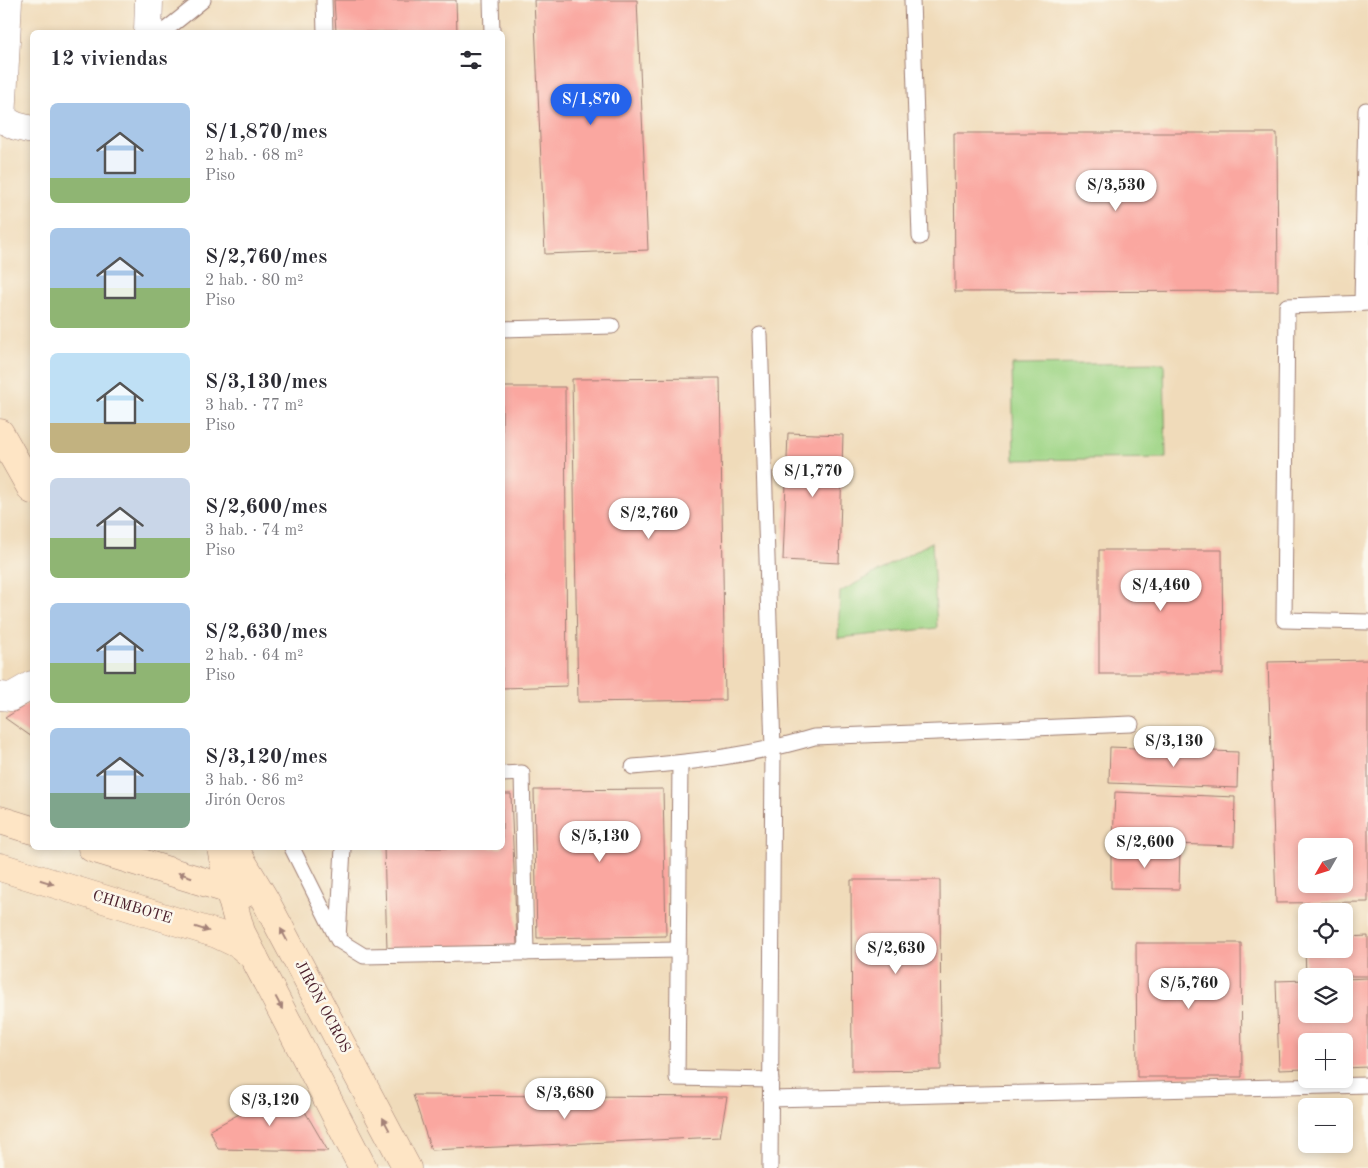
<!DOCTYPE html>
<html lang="es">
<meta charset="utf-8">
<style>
body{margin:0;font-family:"Old Standard TT",serif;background:#f2f2f3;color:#2b2b33;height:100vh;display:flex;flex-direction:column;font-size:19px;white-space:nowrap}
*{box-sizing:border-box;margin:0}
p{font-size:16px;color:#7c7c81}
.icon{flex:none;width:28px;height:28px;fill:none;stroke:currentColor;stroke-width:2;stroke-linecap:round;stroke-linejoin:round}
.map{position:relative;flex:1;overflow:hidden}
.sheet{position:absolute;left:30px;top:30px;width:475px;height:820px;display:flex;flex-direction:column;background:#fff;border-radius:8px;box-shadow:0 2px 8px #0003}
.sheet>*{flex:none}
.needle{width:32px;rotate:231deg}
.fabs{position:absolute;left:1298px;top:838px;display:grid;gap:10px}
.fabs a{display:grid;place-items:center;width:55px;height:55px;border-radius:8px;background:#fff;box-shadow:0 2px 8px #0003;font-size:25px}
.price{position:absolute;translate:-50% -42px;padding:0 11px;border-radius:18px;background:#fff;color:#222;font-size:16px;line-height:32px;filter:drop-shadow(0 1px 2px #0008)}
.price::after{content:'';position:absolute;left:50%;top:30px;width:15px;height:11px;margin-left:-8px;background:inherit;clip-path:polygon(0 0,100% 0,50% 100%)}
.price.on{background:#2563eb;color:#fff}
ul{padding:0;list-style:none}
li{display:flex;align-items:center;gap:15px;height:125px;padding:0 20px}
li span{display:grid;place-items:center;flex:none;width:140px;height:100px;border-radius:8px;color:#555}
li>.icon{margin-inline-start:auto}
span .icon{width:60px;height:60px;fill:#fffc;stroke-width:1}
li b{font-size:21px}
h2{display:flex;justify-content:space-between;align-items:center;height:60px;padding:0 20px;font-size:21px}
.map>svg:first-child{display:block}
</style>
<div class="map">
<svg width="1368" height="1168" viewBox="0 0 1368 1168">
<rect width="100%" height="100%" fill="#fbf7ec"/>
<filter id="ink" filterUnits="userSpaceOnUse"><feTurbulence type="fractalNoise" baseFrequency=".02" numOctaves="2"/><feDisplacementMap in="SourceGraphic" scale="10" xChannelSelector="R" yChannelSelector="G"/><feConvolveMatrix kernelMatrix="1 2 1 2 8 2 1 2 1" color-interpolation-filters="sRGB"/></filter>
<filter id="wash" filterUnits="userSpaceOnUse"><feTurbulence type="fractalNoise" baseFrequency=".0096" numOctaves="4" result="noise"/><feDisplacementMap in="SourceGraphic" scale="20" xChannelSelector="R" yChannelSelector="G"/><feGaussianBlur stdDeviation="1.12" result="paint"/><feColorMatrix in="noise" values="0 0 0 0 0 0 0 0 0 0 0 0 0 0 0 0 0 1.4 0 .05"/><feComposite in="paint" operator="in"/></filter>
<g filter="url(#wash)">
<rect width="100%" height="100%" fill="#f0dbba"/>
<!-- green -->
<g fill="#9fd586" stroke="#747a58">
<path d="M1164,363l2,95 -152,2 -2,-95z"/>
<path d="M932,542l5,86 -99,10 2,-46z"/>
</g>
<g id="blocks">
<!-- building -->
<g fill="#faa7a0" fill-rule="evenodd">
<path d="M334,0h122l1,32h-121z"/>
<path d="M534,0h103l11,250 -103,4z"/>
<path d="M954,133h323l1,158 -323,1z"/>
<path d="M720,378l5,322 -147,2 -6,-323z"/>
<path d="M502,387h63l2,299 -65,2z"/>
<path d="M788,433l55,2 -4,128 -56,-3z"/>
<path d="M1099,550h123l1,124h-124z"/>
<path d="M1368,660v242l-92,1 -8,-241zM1306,846h38v38h-38z"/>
<path d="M32,701v36l-27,-19z"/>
<path d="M1110,747l128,5 -1,36 -128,-5z"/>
<path d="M663,789l3,147 -129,2 -3,-148z"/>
<path d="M1115,792l120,5 -1,49 -121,-4z"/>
<path d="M502,794h9l6,151 -130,4 -3,-101h118z"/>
<path d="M1111,849l69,1 -1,39 -68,-1z"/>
<path d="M851,880h89l1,190 -89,1z"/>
<path d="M1368,936v40h-62l-1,-27h39v-12z"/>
<path d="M1136,943h105l1,134h-105z"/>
<path d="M1368,978v89l-24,1v-27h-38v28l-27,1 -3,-89 30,-1v34h38v-35z"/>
<path d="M290,1086l38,65 -110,-2 -8,-19z"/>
<path d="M413,1095l314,2 -7,40 -289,13z"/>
</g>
</g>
</g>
<g filter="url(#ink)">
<use href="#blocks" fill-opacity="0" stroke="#9d7d72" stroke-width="1"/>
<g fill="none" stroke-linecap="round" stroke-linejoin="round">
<!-- lane casing -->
<g stroke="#9d7d72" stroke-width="17">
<g id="lane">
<path d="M324,0l1,32"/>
<path d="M491,0l1,32"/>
<path d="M912,0l8,237"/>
<path d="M163,32l40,-32"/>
<path d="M1362,303l4,-193"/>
<path d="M1368,303l-81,3 -3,314 84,2"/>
<path d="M502,329l110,-3"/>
<path d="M760,335l13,414 -3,419"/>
<path d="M680,763l-3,315 94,2"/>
<path d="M633,767c61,-5 122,-12 181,-30l317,-13"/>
<path d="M502,774l20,-1 4,180"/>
<path d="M292,848l46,92 26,16 314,-6"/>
<path d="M338,938l5,-90"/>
<path d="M770,1099l598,-14"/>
</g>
</g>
<!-- street casing -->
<g stroke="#9d7d72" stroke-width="29">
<g id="street">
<path d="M148,32l1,-32"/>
<path d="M0,118l16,8 16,4"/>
<path d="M2,120l6,-120"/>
<path d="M0,696l11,1 21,-12"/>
</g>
</g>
<!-- secondary casing -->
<g stroke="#9d7d72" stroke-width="29">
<g id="secondary">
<path d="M0,433l32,57"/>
<path d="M0,820l32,10"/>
<path d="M92,848l152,46"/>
<path d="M221,848l8,41 12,43 122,236"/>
<path d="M234,848l31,52 142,268"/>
<path d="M0,867l217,67 23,11 14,12"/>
</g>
</g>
<!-- lane -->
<use href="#lane" stroke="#fff" stroke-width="15"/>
<!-- street -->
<use href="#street" stroke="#fff" stroke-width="28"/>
<!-- secondary -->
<use href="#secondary" stroke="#fee5c5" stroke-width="28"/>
</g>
<!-- one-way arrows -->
<defs><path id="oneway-solid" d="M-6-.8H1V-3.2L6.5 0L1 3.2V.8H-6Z" transform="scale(1.25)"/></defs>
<g fill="#a48278">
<use href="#oneway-solid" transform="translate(185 875) rotate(-163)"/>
<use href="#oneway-solid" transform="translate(47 882) rotate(17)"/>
<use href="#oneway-solid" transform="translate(202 929) rotate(17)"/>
<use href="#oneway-solid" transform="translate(284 935) rotate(-118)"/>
<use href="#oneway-solid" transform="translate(279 1003) rotate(62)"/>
<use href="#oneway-solid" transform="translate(386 1124) rotate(-118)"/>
</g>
</g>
<g text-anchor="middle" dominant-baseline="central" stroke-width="5" stroke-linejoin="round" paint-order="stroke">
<!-- street labels -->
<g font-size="15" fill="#4a1f2b" stroke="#fbf7ec">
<text transform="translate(132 908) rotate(17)">CHIMBOTE</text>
<text transform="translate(322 1007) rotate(62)">JIRÓN OCROS</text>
</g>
</g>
</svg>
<div class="fabs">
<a><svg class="needle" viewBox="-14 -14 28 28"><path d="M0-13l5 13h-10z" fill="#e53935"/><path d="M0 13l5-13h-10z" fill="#7c7c81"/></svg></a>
<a><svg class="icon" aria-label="locate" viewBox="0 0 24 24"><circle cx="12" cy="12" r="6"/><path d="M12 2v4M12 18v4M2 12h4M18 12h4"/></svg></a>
<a><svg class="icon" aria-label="layers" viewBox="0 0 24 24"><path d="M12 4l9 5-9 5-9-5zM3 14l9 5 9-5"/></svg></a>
<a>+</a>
<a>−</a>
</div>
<b class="price on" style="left:591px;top:126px">S/1,870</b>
<b class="price" style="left:1116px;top:212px">S/3,530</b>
<b class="price" style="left:813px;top:498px">S/1,770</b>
<b class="price" style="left:649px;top:540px">S/2,760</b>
<b class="price" style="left:1161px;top:612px">S/4,460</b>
<b class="price" style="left:1174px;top:768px">S/3,130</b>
<b class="price" style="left:600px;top:863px">S/5,130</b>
<b class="price" style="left:1145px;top:869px">S/2,600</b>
<b class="price" style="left:896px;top:975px">S/2,630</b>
<b class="price" style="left:1189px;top:1010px">S/5,760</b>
<b class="price" style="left:565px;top:1120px">S/3,680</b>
<b class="price" style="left:270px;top:1127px">S/3,120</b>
<section class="sheet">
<h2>12 viviendas<svg class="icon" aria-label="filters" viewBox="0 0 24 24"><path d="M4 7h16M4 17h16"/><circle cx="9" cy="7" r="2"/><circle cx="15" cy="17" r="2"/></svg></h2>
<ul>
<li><span style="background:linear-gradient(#a9c7e8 75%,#8fb573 0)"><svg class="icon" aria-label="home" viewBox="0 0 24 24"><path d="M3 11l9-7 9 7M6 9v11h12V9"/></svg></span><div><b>S/1,870/mes</b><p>2 hab. · 68 m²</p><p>Piso</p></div></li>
<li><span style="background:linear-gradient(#a9c7e8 60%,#8fb573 0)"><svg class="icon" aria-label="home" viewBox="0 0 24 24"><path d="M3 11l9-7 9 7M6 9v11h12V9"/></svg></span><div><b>S/2,760/mes</b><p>2 hab. · 80 m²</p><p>Piso</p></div></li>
<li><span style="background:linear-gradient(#bfe0f5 70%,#c2b280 0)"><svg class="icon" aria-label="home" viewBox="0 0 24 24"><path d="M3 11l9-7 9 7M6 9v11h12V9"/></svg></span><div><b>S/3,130/mes</b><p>3 hab. · 77 m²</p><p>Piso</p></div></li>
<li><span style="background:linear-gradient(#c9d6e8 60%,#8fb573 0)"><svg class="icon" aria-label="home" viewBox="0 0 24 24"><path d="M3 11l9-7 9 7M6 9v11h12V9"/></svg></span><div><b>S/2,600/mes</b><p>3 hab. · 74 m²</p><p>Piso</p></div></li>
<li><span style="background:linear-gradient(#a9c7e8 60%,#8fb573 0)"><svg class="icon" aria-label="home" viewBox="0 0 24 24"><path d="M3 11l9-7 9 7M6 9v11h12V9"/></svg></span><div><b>S/2,630/mes</b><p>2 hab. · 64 m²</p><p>Piso</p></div></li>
<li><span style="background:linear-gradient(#a9c7e8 65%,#7fa58c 0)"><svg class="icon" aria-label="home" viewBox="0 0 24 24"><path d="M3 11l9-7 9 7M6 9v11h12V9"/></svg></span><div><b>S/3,120/mes</b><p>3 hab. · 86 m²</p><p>Jirón Ocros</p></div></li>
</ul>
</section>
</div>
